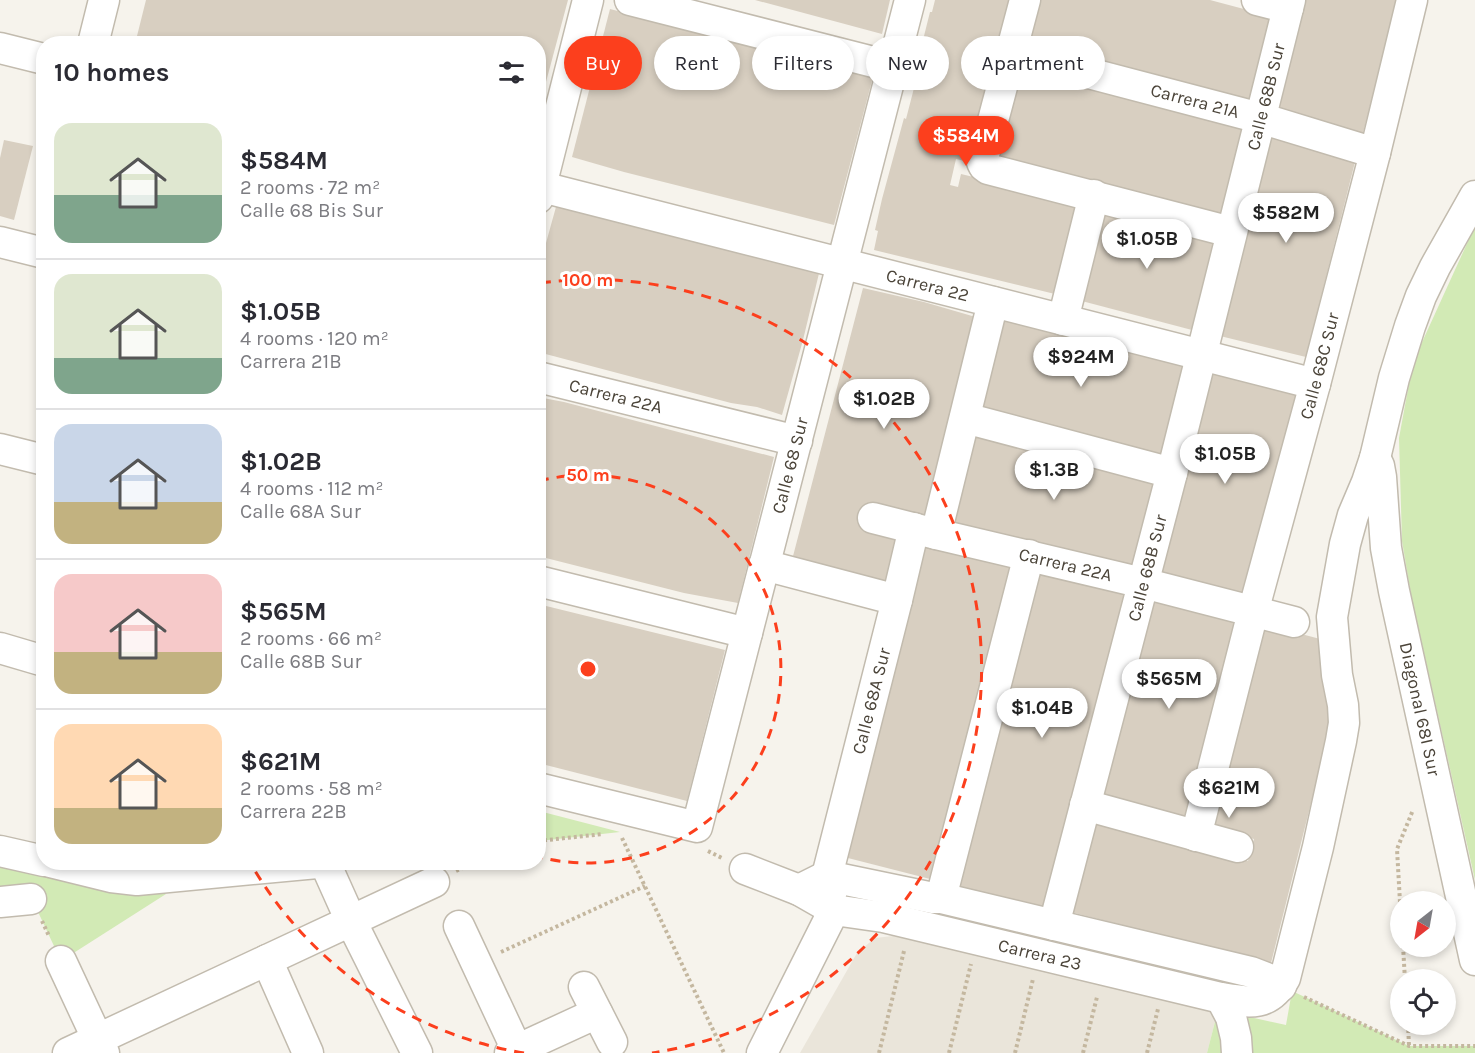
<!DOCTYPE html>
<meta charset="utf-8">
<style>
body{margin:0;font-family:Karla,sans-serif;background:#f2f2f3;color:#2b2b33;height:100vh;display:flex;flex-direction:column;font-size:22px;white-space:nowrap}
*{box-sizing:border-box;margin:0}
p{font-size:20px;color:#7c7c81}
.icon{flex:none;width:33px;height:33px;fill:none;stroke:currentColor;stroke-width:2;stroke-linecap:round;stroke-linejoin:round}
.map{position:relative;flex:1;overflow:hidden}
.sheet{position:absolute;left:36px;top:36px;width:510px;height:834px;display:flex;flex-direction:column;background:#fff;border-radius:24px;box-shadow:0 3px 9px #0003}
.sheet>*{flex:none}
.guide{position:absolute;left:564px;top:36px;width:570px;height:54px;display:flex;gap:12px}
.needle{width:39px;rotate:211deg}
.controls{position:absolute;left:1390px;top:891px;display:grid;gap:12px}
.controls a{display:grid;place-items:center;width:66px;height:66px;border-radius:50%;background:#fff;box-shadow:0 3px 9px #0003;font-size:30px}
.price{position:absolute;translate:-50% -51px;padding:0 14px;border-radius:21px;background:#fff;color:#222;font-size:20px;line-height:39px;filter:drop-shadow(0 2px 3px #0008)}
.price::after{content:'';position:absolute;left:50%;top:36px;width:18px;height:14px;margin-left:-9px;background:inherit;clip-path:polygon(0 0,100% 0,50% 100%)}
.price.selected{background:#fc3f1d;color:#fff}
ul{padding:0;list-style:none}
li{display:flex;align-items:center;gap:18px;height:150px;padding:0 18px}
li+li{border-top:2px solid #e1e1e2}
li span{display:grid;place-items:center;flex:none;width:168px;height:120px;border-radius:18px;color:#555}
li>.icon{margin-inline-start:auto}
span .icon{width:72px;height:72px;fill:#fffc;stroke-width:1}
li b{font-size:26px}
h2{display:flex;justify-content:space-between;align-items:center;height:72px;padding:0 18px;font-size:26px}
.pill{padding:0 21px;border-radius:27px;background:#fff;box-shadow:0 3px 9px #0003;font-size:21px;line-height:54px}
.pill.selected{background:#fc3f1d;color:#fff}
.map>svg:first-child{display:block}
</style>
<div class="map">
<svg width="1475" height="1053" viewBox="0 0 1475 1053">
<rect width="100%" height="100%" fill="#f6f3ec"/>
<!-- residential -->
<path fill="#eae5da" d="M893,936l325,74 -11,43h-407l57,-100 18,-15z"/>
<!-- green -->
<g fill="#d2eab5">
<path d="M1475,226v654l-64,-285 -9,-54 -3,-103 14,-76z"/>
<path d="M539,811l81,21 -81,9z"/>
<path d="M0,864l107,26 59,4 -105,67 -29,-62 -32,3z"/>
<path d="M1292,991l117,55h66v7h-268l11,-43 68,15z"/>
</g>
<!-- building -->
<g fill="#d8cfc1">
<path d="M146,0h422l-29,108 -1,-64h-403z"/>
<path d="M755,0h135l-8,34z"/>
<path d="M935,0h78l-40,135h4l-8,27 -13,-3 -6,26 8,2 3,-13 120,29 -22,92 -185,-45 4,-19 -3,-1 7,-31 22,-81 2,1 7,-27 6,-27 -2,-1 13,-52h2z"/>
<path d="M1035,0h175l64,17 -24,90 -227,-60z"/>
<path d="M1301,0h96l-34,133 -90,-22z"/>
<path d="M610,9l263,68 -39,148 -210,-53 -52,-15z"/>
<path d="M1018,68l227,59 -23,91 -228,-60z"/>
<path d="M1267,131l90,23 -51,203 -90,-22z"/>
<path d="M4,140l29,6 -19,74 -14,-4v-58z"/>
<path d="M559,196l262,69 -18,75 -21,75 -25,-8 -26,-4 -193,-51v-80z"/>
<path d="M1102,210l113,29 -23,91 -114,-30z"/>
<path d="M863,288l61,14 55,16 -34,123 -8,22 -13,57 -59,-16 -5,21 40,10 -12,49 -96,-24z"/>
<path d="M1001,320l182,46 -23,90 -181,-46z"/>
<path d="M1205,372l91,22 -51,204 -90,-23z"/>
<path d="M538,397l26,5 210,55 -36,146 -54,-10 -146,-37z"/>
<path d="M974,433l182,47 -22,89 -182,-46z"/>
<path d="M924,541l90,23 -80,316 -90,-23z"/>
<path d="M1037,569l90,23 -79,317 -91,-23z"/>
<path d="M1149,597l91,23 -51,203 -90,-23z"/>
<path d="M538,604l187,46 -38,151 -149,-38z"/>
<path d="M1260,623l64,17 9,75 -62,248 -204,-52 23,-90 158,40 6,-22 -45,-12z"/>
</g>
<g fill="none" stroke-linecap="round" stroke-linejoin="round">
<!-- minor casing -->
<g stroke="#c2bbae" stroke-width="33">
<g id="minor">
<path d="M630,0l263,67"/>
<path d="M1025,0l-43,162 2,4 4,3 243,63"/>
<path d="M1257,0l31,8"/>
<path d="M93,44l11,-44"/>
<path d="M0,48l44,11"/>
<path id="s1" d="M1012,53l248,65 115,35"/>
<path id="s2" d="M538,186l777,198"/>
<path d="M538,198l50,-198"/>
<path d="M0,242l44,11"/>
<path d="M1063,320l31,-125"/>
<path id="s3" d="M538,377l259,64"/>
<path d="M965,418l207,55"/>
<path d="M0,449l44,11"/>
<path id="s4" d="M1375,458l4,8 2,11 5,71 8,43 81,369"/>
<path id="s5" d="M873,518l63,16 207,49 151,39"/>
<path d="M936,534l57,-232"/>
<path d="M764,565l133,35"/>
<path d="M538,581l209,52"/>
<path d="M0,648l44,13"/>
<path id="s6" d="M538,788l159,39 213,-827"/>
<path d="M1085,805l153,42"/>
<path id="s7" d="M1196,836l57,-224 62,-228 60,-231 37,-153"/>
<path d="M0,851l44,10"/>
<path d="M50,862l61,15 26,3 191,-18"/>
<path d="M325,863l26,58 66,132"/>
<path id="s8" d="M745,869l54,21 35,20 49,7 338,81c29,5 48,9 64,-20l33,-131 23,-106 3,-18 -1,-18 -6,-30 -5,-58 13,-73 8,-29 14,-33 8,-24 19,-80 16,-52 11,-30 14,-29 40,-71"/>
<path d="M799,890l28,-14 106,22h8l310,74 23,9 7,5"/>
<path id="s9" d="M831,895l-4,-19 70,-276 17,-72"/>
<path d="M941,898l88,-343"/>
<path d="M0,902l31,-3"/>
<path id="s10" d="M1054,925l118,-452 118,-473"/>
<path d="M459,926l58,124"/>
<path d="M267,960l41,93"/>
<path d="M61,961l43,92"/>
<path d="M584,987l28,55"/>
<path d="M1221,998l10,19 5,21 1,15"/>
<path d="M68,1053l366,-171"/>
<path d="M510,1053l87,-40"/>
<path d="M762,1053l72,-143"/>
</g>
</g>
<!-- path -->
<g stroke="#c4b79f" stroke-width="4" stroke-dasharray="3 3" stroke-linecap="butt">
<path d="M622,838l102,215"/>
<path d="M538,841l65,-7"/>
<path d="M708,851l14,7"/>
<path d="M456,871l19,-9"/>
<path d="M1401,920l-4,-71 16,-39"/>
<path d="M42,921l7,15"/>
<path d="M1403,946l2,34"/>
<path d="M501,952l144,-66"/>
<path d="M1304,997l105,49h66"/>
<path d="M1408,1024l1,22"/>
<path d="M879,1053l25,-102"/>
<path d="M949,1053l22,-89"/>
<path d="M1015,1053l18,-74"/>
<path d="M1083,1053l14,-56"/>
<path d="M1147,1053l11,-44"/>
</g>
<!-- minor -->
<use href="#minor" stroke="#fff" stroke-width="30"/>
</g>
<!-- distance rings -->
<g fill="none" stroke="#fc3f1d" stroke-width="3" stroke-dasharray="10 8">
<path d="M539 481A194 194 0 1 1 539 857"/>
<path d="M524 1053A389 389 0 0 1 251 864M541 283A389 389 0 0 1 652 1053"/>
</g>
<g text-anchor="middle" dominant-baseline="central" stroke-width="6" stroke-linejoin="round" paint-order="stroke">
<!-- street labels -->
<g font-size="18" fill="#4b4439" stroke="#fff">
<text stroke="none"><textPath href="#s10" startOffset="855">Calle 68B Sur</textPath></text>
<text stroke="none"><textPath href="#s1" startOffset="189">Carrera 21A</textPath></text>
<text stroke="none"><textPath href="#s2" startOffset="402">Carrera 22</textPath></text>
<text stroke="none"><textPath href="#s7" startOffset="486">Calle 68C Sur</textPath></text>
<text stroke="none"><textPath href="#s3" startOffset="80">Carrera 22A</textPath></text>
<text stroke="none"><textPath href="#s6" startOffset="537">Calle 68 Sur</textPath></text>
<text stroke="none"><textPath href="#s5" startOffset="198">Carrera 22A</textPath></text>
<text stroke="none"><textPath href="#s10" startOffset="369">Calle 68B Sur</textPath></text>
<text stroke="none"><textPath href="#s9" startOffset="200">Calle 68A Sur</textPath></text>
<text stroke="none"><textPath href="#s4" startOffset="256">Diagonal 68I Sur</textPath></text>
<text stroke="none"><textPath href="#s8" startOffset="309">Carrera 23</textPath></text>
</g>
</g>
<circle cx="588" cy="669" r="9" fill="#fc3f1d" stroke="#fff" stroke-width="3"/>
<g font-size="18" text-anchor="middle" font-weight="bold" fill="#fc3f1d" stroke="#fff" stroke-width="6" stroke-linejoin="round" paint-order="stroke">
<text x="588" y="286">100 m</text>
<text x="588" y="481">50 m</text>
</g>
</svg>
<div class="controls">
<a><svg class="needle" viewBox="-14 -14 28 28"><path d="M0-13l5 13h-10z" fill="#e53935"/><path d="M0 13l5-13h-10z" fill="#7c7c81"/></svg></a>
<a><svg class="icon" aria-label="locate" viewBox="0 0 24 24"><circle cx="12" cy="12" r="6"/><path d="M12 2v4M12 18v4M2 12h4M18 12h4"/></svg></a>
</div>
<b class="price selected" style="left:966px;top:167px">$584M</b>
<b class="price" style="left:1286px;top:244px">$582M</b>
<b class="price" style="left:1147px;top:270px">$1.05B</b>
<b class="price" style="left:1081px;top:388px">$924M</b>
<b class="price" style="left:884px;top:430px">$1.02B</b>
<b class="price" style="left:1225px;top:485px">$1.05B</b>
<b class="price" style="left:1054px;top:501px">$1.3B</b>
<b class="price" style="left:1169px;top:710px">$565M</b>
<b class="price" style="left:1042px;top:739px">$1.04B</b>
<b class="price" style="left:1229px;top:819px">$621M</b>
<div class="guide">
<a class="pill selected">Buy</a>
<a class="pill">Rent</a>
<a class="pill">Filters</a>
<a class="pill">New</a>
<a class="pill">Apartment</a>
</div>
<section class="sheet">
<h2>10 homes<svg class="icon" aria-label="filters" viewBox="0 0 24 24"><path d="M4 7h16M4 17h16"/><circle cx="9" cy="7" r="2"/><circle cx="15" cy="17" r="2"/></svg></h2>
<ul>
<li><span style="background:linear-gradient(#dfe7d0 60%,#7fa58c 0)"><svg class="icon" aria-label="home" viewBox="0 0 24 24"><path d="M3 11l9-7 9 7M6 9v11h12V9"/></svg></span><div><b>$584M</b><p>2 rooms · 72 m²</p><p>Calle 68 Bis Sur</p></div></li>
<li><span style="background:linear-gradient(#dfe7d0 70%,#7fa58c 0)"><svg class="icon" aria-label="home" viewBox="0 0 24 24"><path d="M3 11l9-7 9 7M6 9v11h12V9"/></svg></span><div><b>$1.05B</b><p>4 rooms · 120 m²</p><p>Carrera 21B</p></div></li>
<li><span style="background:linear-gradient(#c9d6e8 65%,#c2b280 0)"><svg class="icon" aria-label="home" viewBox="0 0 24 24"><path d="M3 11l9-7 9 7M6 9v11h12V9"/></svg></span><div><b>$1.02B</b><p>4 rooms · 112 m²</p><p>Calle 68A Sur</p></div></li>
<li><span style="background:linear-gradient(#f6c9c9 65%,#c2b280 0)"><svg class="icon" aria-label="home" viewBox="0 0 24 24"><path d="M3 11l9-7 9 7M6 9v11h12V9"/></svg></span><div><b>$565M</b><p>2 rooms · 66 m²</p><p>Calle 68B Sur</p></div></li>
<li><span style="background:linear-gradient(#ffd9b3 70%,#c2b280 0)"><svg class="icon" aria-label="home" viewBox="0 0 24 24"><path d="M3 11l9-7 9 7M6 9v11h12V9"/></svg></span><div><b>$621M</b><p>2 rooms · 58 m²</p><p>Carrera 22B</p></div></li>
</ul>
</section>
</div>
